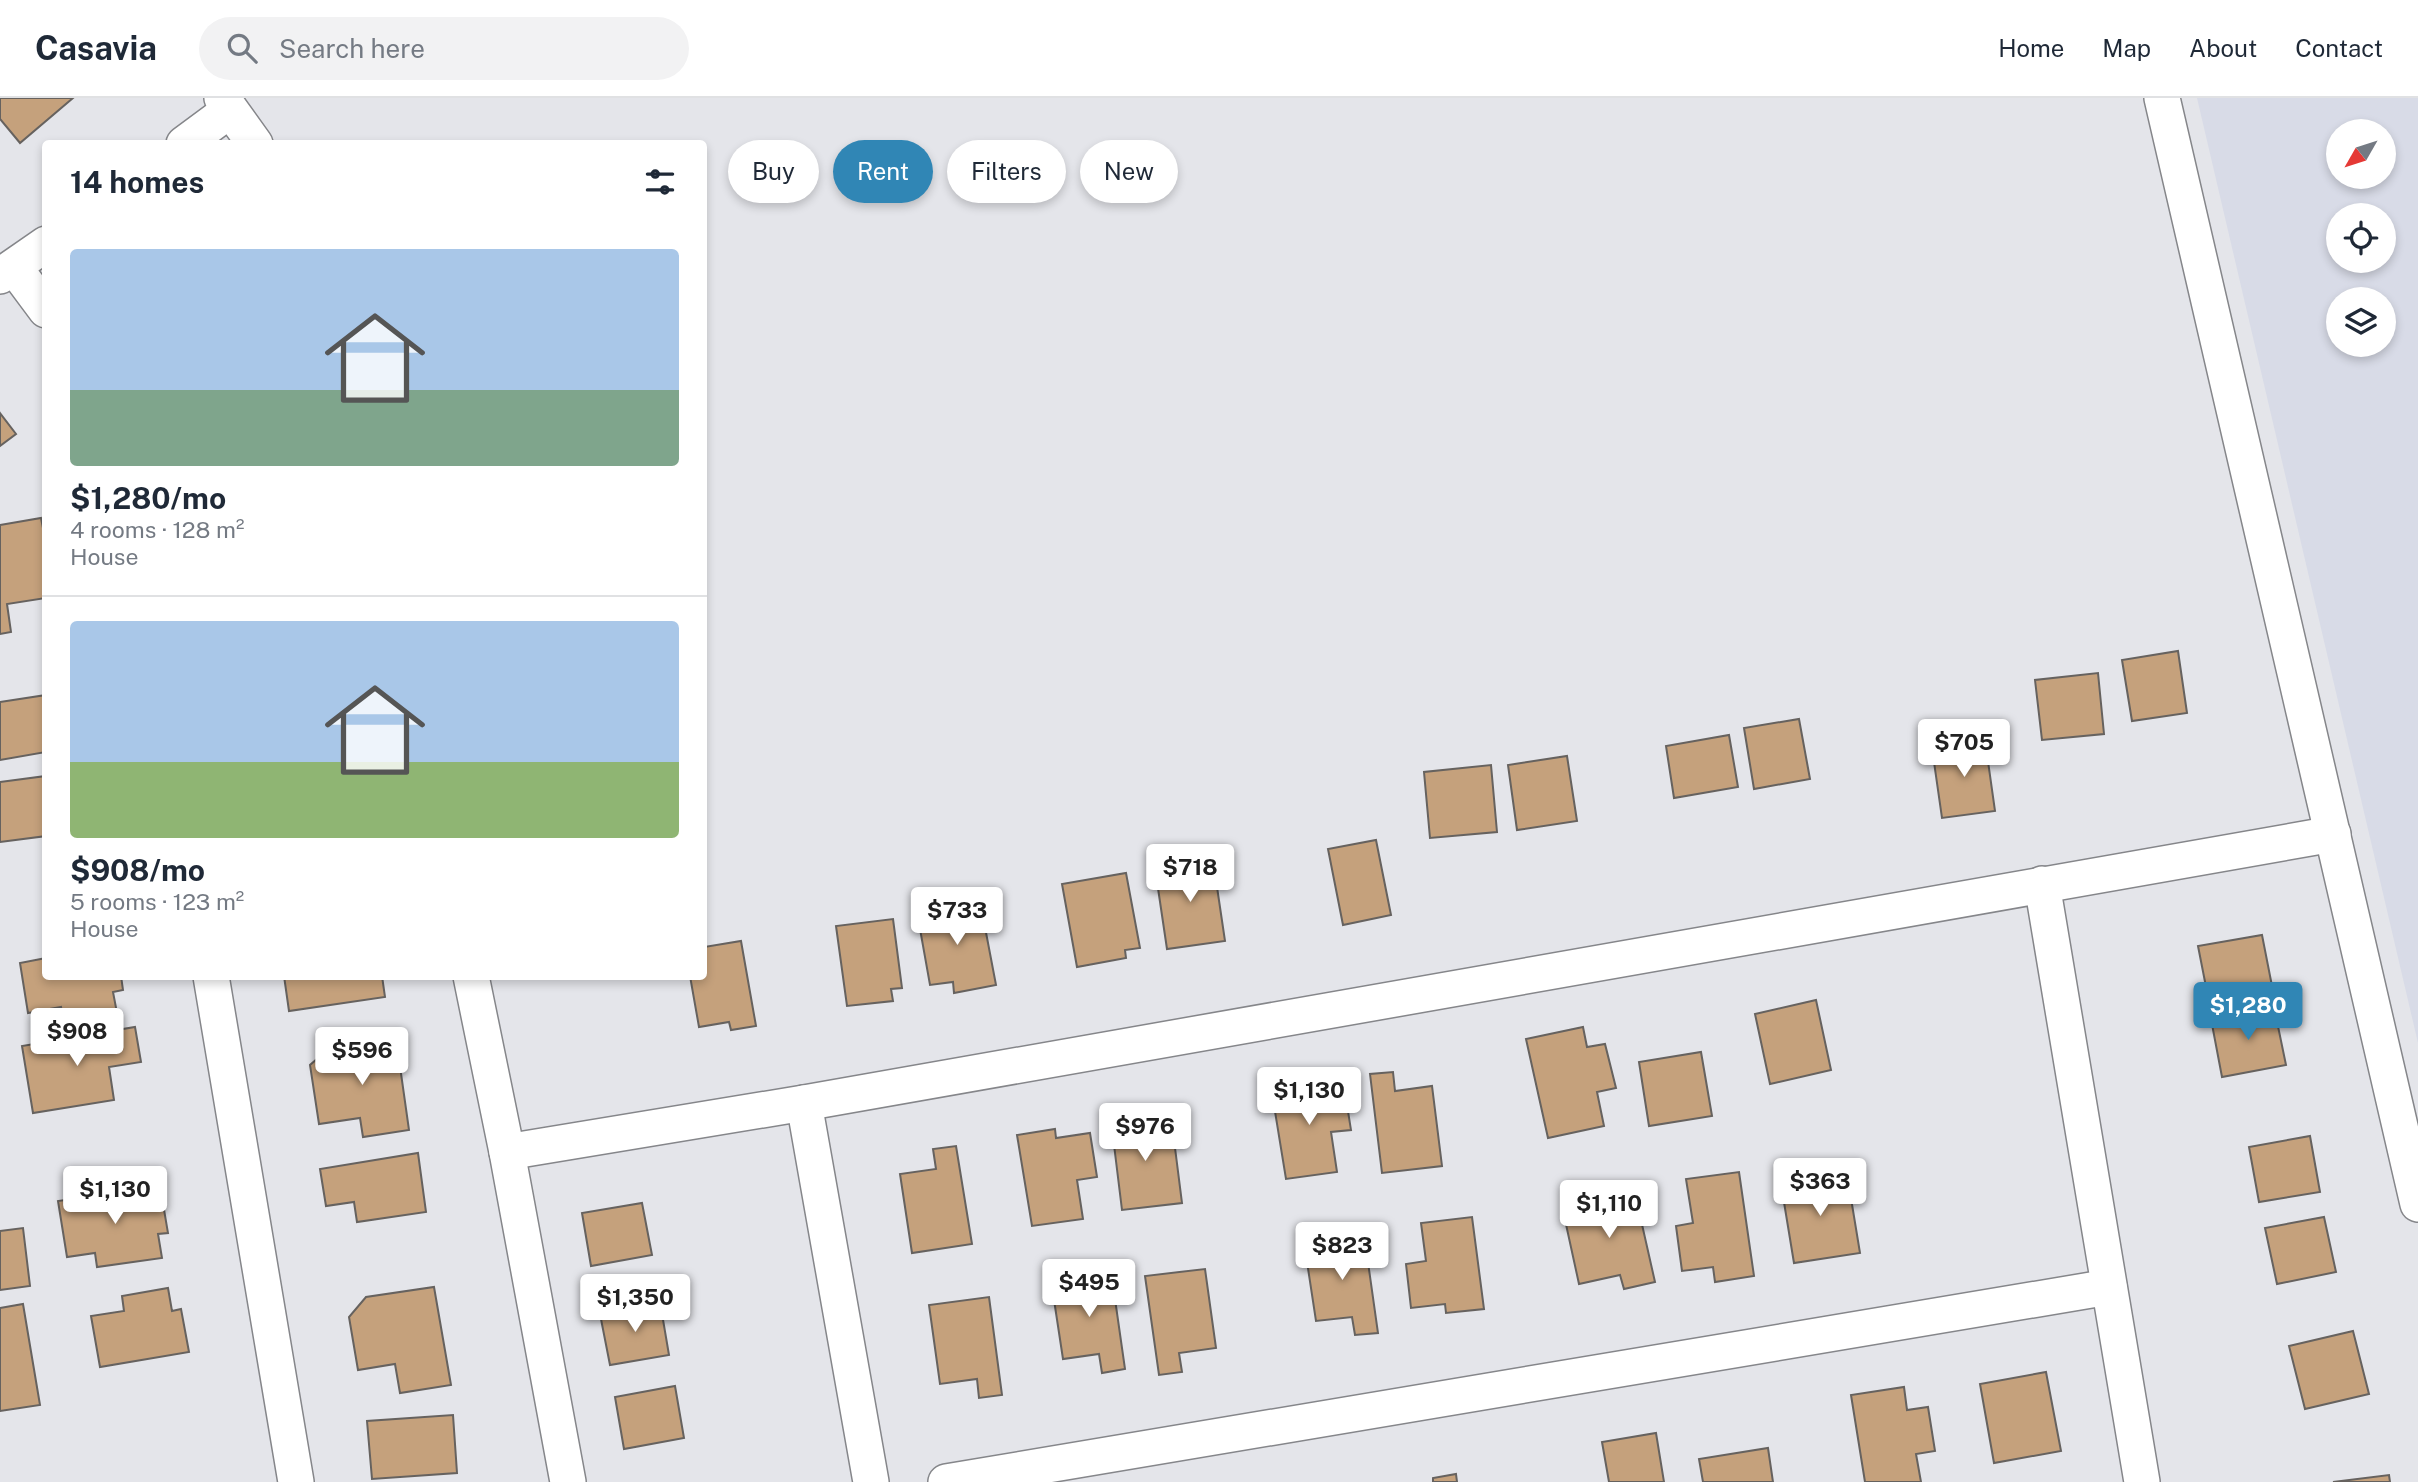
<!DOCTYPE html>
<meta charset="utf-8">
<style>
body{margin:0;font-family:"Public Sans",sans-serif;background:#f2f2f3;color:#1f2937;height:100vh;display:flex;flex-direction:column;font-size:26px;white-space:nowrap}
*{box-sizing:border-box;margin:0}
p{font-size:23px;color:#747a83}
.icon{flex:none;width:38px;height:38px;fill:none;stroke:currentColor;stroke-width:2;stroke-linecap:round;stroke-linejoin:round}
.map{position:relative;flex:1;overflow:hidden}
.drawer{position:absolute;left:42px;top:42px;width:665px;height:840px;display:flex;flex-direction:column;background:#fff;border-radius:7px;box-shadow:0 4px 10px #0003}
.drawer>*{flex:none}
.top-card{position:absolute;left:728px;top:42px;width:665px;height:63px;display:flex;gap:14px}
.needle{width:46px;rotate:231deg}
.tools{position:absolute;left:2326px;top:21px;display:grid;gap:14px}
.tools a{display:grid;place-items:center;width:70px;height:70px;border-radius:50%;background:#fff;box-shadow:0 4px 10px #0003;font-size:35px}
.price{position:absolute;translate:-50% -60px;padding:0 16px;border-radius:7px;background:#fff;color:#222;font-size:23px;line-height:46px;filter:drop-shadow(0 2px 4px #0008)}
.price::after{content:'';position:absolute;left:50%;top:42px;width:21px;height:16px;margin-left:-10px;background:inherit;clip-path:polygon(0 0,100% 0,50% 100%)}
.price.current{background:#3086b5;color:#fff}
ul{padding:0;list-style:none}
li{display:grid;align-content:center;gap:14px;height:371px;padding:0 28px}
li+li{border-top:2px solid #e0e1e3}
li span{display:grid;place-items:center;height:217px;border-radius:7px;color:#555}
li>.icon{margin-inline-start:auto}
span .icon{width:126px;height:126px;fill:#fffc;stroke-width:1}
li b{font-size:30px}
h2{display:flex;justify-content:space-between;align-items:center;height:84px;padding:0 28px;font-size:30px}
.chip{padding:0 24px;border-radius:32px;background:#fff;box-shadow:0 4px 10px #0003;font-size:24px;line-height:63px}
.chip.current{background:#3086b5;color:#fff}
header{display:flex;align-items:center;gap:42px;box-sizing:border-box;height:98px;padding:0 35px;background:#fff;border-bottom:2px solid #e0e1e3}
header strong{font-size:33px}
nav{display:flex;gap:38px;margin-inline-start:auto;font-size:24px}
.search{width:490px;height:63px;background:#f2f2f3;display:flex;align-items:center;gap:18px;box-sizing:border-box;padding:0 24px;border-radius:38px;color:#747a83;font-size:26px}
.map>svg:first-child{display:block}
</style>
<header>
<strong>Casavia</strong>
<div class="search"><svg class="icon" aria-label="search" viewBox="0 0 24 24"><circle cx="10" cy="10" r="6"/><path d="M15 15l6 6"/></svg>Search here</div>
<nav><a>Home</a><a>Map</a><a>About</a><a>Contact</a></nav>
</header>
<div class="map">
<svg width="2418" height="1384" viewBox="0 0 2418 1384">
<rect width="100%" height="100%" fill="#e4e5ea"/>
<!-- built -->
<path fill="#d8dbe7" fill-rule="evenodd" d="M2197,0h221v945zM2338,33h46v46h-46zM2338,117h46v46h-46zM2338,201h46v46h-46z"/>
<!-- building -->
<g fill="#c5a17c" stroke="#66625f" stroke-width="2">
<path d="M0,0h73l-53,45 -20,-24z"/>
<path d="M0,315l16,21 -16,12z"/>
<path d="M41,420l5,25v55l-39,6 4,28 -11,2v-109z"/>
<path d="M2178,553l9,62 -55,8 -10,-61z"/>
<path d="M2098,575l6,61 -62,6 -7,-60z"/>
<path d="M46,597v57l-46,8v-58z"/>
<path d="M1799,621l11,60 -56,10 -10,-61z"/>
<path d="M1729,637l9,52 -64,11 -8,-52z"/>
<path d="M1985,642l10,71 -53,7 -10,-70z"/>
<path d="M1567,658l10,65 -60,9 -9,-65z"/>
<path d="M1491,667l6,67 -67,6 -6,-66z"/>
<path d="M46,678v60l-46,6v-60z"/>
<path d="M1376,742l15,75 -48,10 -15,-76z"/>
<path d="M1213,762l12,81 -58,8 -12,-81z"/>
<path d="M1126,775l14,75 -15,2 1,8 -49,9 -15,-83z"/>
<path d="M980,803l16,84 -42,8 -1,-11 -23,3 -13,-73z"/>
<path d="M893,821l9,69 -11,1 2,12 -46,5 -11,-80z"/>
<path d="M2262,837l10,51 -64,11 -10,-51z"/>
<path d="M741,843l15,85 -25,4 -2,-8 -30,5 -9,-51h14v-29z"/>
<path d="M46,860v18h75l2,14 -10,2 4,21 -53,9 -3,-15 -33,6 -8,-50z"/>
<path d="M284,878h98l3,21 -96,14z"/>
<path d="M1816,902l15,70 -61,14 -15,-70z"/>
<path d="M2274,909l12,58 -64,12 -11,-58z"/>
<path d="M135,929l6,35 -32,5 5,33 -81,13 -11,-67z"/>
<path d="M1583,929l4,20 18,-3 11,44 -19,4 7,34 -56,12 -22,-99z"/>
<path d="M396,940l13,92 -46,7 -3,-19 -41,6 -9,-59 21,-18z"/>
<path d="M1701,954l11,64 -63,10 -10,-64z"/>
<path d="M1393,974l2,19 37,-5 10,80 -60,7 -12,-99z"/>
<path d="M1309,984l1,9 34,-5 7,44 -20,2 6,40 -51,7 -15,-92z"/>
<path d="M1133,1011l2,19 37,-4 10,79 -60,7 -12,-98z"/>
<path d="M1055,1031l1,9 34,-5 7,44 -20,3 6,39 -51,7 -15,-91z"/>
<path d="M2310,1038l10,56 -61,10 -10,-55z"/>
<path d="M956,1048l16,98 -60,9 -12,-79 36,-5 -3,-20z"/>
<path d="M418,1055l8,59 -69,10 -3,-20 -28,4 -6,-37z"/>
<path d="M1739,1074l15,104 -39,6 -2,-15 -31,4 -6,-45 17,-3 -7,-44z"/>
<path d="M1847,1076l13,79 -66,10 -13,-79z"/>
<path d="M160,1088l8,47 -10,1 4,24 -65,9 -2,-14 -28,4 -9,-56z"/>
<path d="M1634,1091l21,93 -31,7 -4,-14 -41,9 -17,-78z"/>
<path d="M642,1105l10,52 -61,11 -9,-53z"/>
<path d="M1472,1119l12,92 -38,4 -1,-9 -34,4 -5,-44 20,-3 -5,-38z"/>
<path d="M2324,1119l12,55 -59,12 -12,-56z"/>
<path d="M23,1130l7,58 -30,4v-59z"/>
<path d="M1364,1136l14,99 -23,2 -3,-18 -36,4 -12,-79z"/>
<path d="M1205,1171l11,79 -37,5 3,19 -23,3 -14,-99z"/>
<path d="M1111,1173l14,98 -23,4 -3,-19 -36,5 -12,-79z"/>
<path d="M434,1189l17,98 -51,8 -5,-29 -37,6 -9,-53 17,-20z"/>
<path d="M168,1190l4,23 9,-2 8,43 -89,15 -9,-51 33,-5 -2,-15z"/>
<path d="M989,1199l13,98 -23,3 -2,-19 -37,5 -11,-79z"/>
<path d="M660,1204l9,53 -59,10 -10,-51z"/>
<path d="M23,1206l17,101 -40,6v-103z"/>
<path d="M2353,1233l16,63 -64,15 -16,-63z"/>
<path d="M2046,1274l15,79 -67,12 -14,-79z"/>
<path d="M675,1288l9,52 -60,11 -9,-52z"/>
<path d="M1904,1289l3,23 21,-3 7,44 -19,3 5,28h-56l-14,-87z"/>
<path d="M453,1317l4,58 -85,6 -5,-58z"/>
<path d="M1656,1335l8,49h-55l-7,-40z"/>
<path d="M1768,1350l5,34h-70l-4,-23z"/>
<path d="M1456,1376l1,8h-24v-4z"/>
<path d="M2389,1377l1,7h-57z"/>
</g>
<g fill="none" stroke-linecap="round" stroke-linejoin="round">
<!-- street casing -->
<g stroke="#85868a" stroke-width="38">
<g id="street">
<path d="M222,0l33,46"/>
<path d="M2162,0l256,1106"/>
<path d="M184,46l46,-34"/>
<path d="M14,169l32,43"/>
<path d="M0,178l46,-32"/>
<path d="M2042,786l100,598"/>
<path d="M211,878l85,506"/>
<path d="M471,878l36,176 61,330"/>
<path d="M804,1005l67,379"/>
<path d="M507,1054l297,-49 1529,-269"/>
<path d="M946,1384l1163,-195"/>
</g>
</g>
<!-- street -->
<use href="#street" stroke="#fff" stroke-width="35"/>
</g>
</svg>
<div class="tools">
<a><svg class="needle" viewBox="-14 -14 28 28"><path d="M0-13l5 13h-10z" fill="#e53935"/><path d="M0 13l5-13h-10z" fill="#747a83"/></svg></a>
<a><svg class="icon" aria-label="locate" viewBox="0 0 24 24"><circle cx="12" cy="12" r="6"/><path d="M12 2v4M12 18v4M2 12h4M18 12h4"/></svg></a>
<a><svg class="icon" aria-label="layers" viewBox="0 0 24 24"><path d="M12 4l9 5-9 5-9-5zM3 14l9 5 9-5"/></svg></a>
</div>
<b class="price" style="left:1964px;top:681px">$705</b>
<b class="price" style="left:1190px;top:806px">$718</b>
<b class="price" style="left:957px;top:849px">$733</b>
<b class="price current" style="left:2248px;top:944px">$1,280</b>
<b class="price" style="left:77px;top:970px">$908</b>
<b class="price" style="left:362px;top:989px">$596</b>
<b class="price" style="left:1309px;top:1029px">$1,130</b>
<b class="price" style="left:1145px;top:1065px">$976</b>
<b class="price" style="left:1820px;top:1120px">$363</b>
<b class="price" style="left:115px;top:1128px">$1,130</b>
<b class="price" style="left:1609px;top:1142px">$1,110</b>
<b class="price" style="left:1342px;top:1184px">$823</b>
<b class="price" style="left:1089px;top:1221px">$495</b>
<b class="price" style="left:635px;top:1236px">$1,350</b>
<div class="top-card">
<a class="chip">Buy</a>
<a class="chip current">Rent</a>
<a class="chip">Filters</a>
<a class="chip">New</a>
</div>
<section class="drawer">
<h2>14 homes<svg class="icon" aria-label="filters" viewBox="0 0 24 24"><path d="M4 7h16M4 17h16"/><circle cx="9" cy="7" r="2"/><circle cx="15" cy="17" r="2"/></svg></h2>
<ul>
<li><span style="background:linear-gradient(#a9c7e8 65%,#7fa58c 0)"><svg class="icon" aria-label="home" viewBox="0 0 24 24"><path d="M3 11l9-7 9 7M6 9v11h12V9"/></svg></span><div><b>$1,280/mo</b><p>4 rooms · 128 m²</p><p>House</p></div></li>
<li><span style="background:linear-gradient(#a9c7e8 65%,#8fb573 0)"><svg class="icon" aria-label="home" viewBox="0 0 24 24"><path d="M3 11l9-7 9 7M6 9v11h12V9"/></svg></span><div><b>$908/mo</b><p>5 rooms · 123 m²</p><p>House</p></div></li>
</ul>
</section>
</div>
